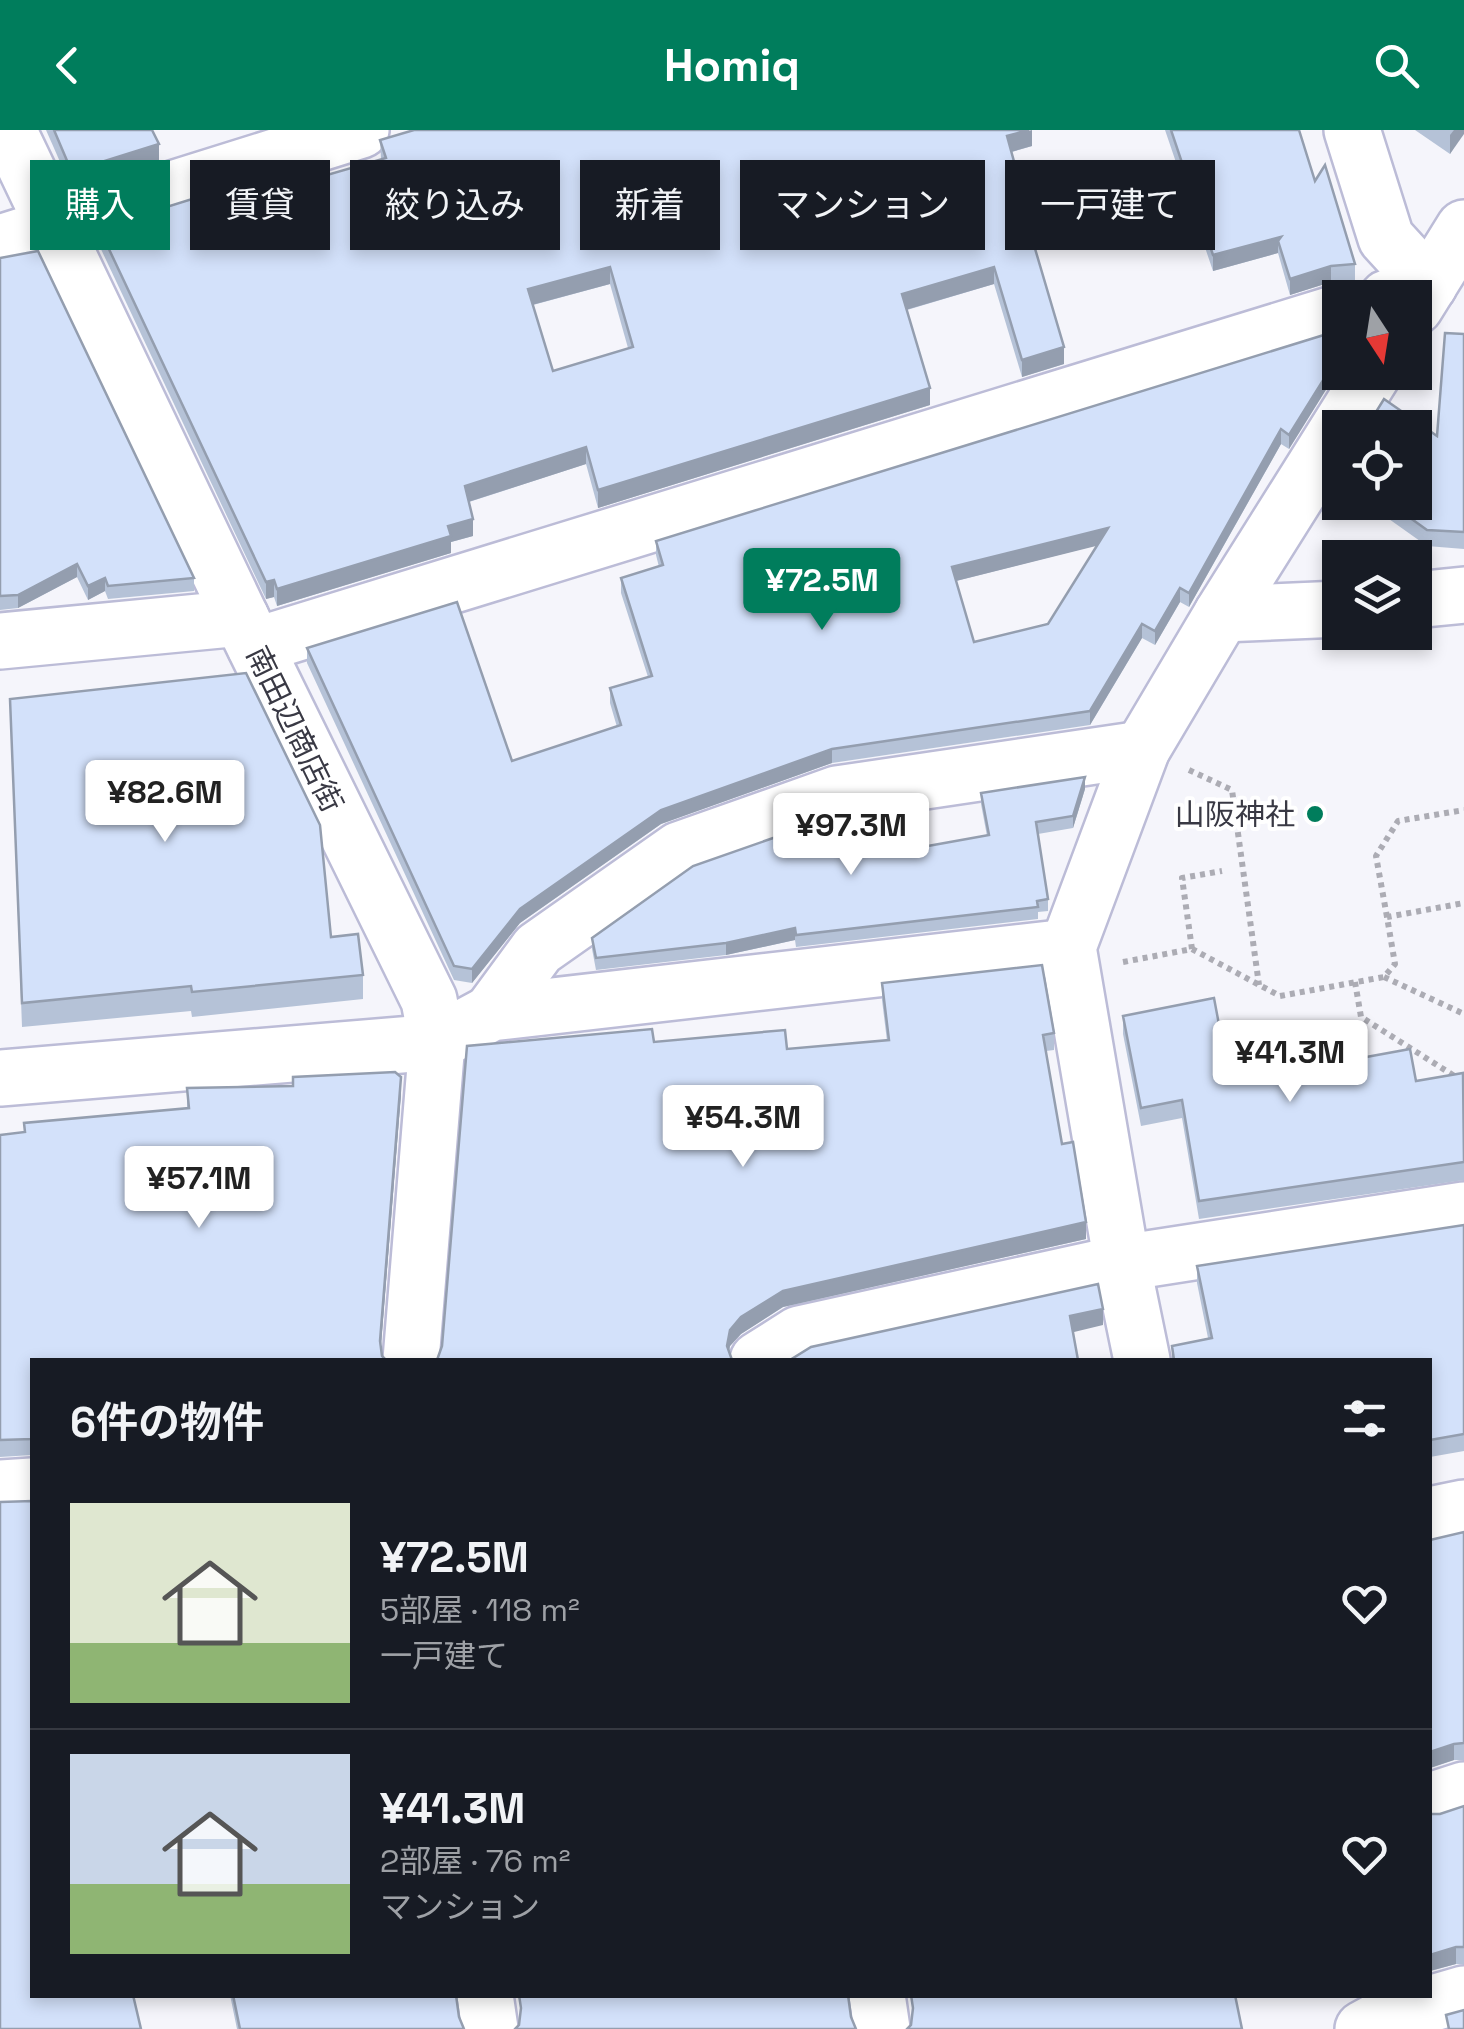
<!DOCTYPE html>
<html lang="ja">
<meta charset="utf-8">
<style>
body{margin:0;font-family:"Space Grotesk","Noto Sans JP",sans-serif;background:#242831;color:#f1f3f6;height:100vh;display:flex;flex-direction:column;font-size:38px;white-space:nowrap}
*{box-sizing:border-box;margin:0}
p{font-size:32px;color:#9ea1a6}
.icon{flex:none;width:55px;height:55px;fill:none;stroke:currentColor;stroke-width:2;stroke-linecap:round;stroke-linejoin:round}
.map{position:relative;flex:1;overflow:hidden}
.side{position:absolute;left:30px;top:1228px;width:1402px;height:640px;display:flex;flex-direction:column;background:#171b24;border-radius:0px;box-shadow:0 5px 15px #0003}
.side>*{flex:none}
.guide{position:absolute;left:30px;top:30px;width:1405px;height:90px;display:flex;gap:20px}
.needle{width:65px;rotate:168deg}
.controls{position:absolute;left:1322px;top:150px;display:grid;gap:20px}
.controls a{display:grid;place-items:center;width:110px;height:110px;border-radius:0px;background:#171b24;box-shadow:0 5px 15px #0003;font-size:50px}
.price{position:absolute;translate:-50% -85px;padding:0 22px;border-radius:10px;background:#fff;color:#222;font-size:32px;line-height:65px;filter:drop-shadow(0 2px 5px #0008)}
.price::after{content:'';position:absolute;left:50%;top:60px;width:30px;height:22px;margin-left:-15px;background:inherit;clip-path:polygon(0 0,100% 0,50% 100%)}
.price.selected{background:#007d5c;color:#fff}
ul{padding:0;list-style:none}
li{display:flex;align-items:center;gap:30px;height:250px;padding:0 40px}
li+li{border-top:2px solid #363941}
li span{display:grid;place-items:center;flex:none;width:280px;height:200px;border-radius:0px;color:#555}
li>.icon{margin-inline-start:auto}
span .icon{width:120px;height:120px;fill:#fffc;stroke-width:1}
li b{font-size:42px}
h2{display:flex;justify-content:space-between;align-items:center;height:120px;padding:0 40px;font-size:42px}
.tag{padding:0 35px;border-radius:0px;background:#171b24;box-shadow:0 5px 15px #0003;font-size:35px;line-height:90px}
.tag.selected{background:#007d5c;color:#fff}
header{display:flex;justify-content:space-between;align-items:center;height:130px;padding:0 40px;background:#007d5c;color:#fff;font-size:45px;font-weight:700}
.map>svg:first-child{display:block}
</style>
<header><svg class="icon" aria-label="back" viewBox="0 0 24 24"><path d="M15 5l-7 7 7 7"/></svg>Homiq<svg class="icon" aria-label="search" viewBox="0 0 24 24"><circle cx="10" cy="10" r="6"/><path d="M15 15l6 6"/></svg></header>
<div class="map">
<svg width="1464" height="1899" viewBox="0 0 1464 1899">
<rect width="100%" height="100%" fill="#f5f5fb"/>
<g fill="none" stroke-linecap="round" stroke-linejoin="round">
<!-- minor casing -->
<g stroke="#bcbcd7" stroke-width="60">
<g id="minor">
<path d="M8,0l233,488 188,382 8,42 -26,318"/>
<path d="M1352,0l34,108 43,47 -42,13"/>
<path d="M0,113l361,-113"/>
<path d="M1415,177l49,-79"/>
<path d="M1415,470l49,-5"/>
<path d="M1222,484l118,-5"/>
<path d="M0,511l241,-23"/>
<path d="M255,516l1085,-334"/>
<path d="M491,883l47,-64 141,-99 158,-56 305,-45"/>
<path d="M0,948l437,-36 54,-29 577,-66"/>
<path d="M758,1230l41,-26 323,-71 342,-53"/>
<path d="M1142,1230l-20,-97 -54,-316 74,-198 80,-135 152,-242"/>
<path d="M0,1358l32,-2"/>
<path d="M1430,1385l34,-7"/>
<path d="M1430,1671l34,-11"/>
<path d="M485,1865l5,34"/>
<path d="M877,1865l5,34"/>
<path d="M1363,1899l22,-12 79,-23"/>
</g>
</g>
<!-- path -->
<g stroke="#acacb4" stroke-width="6" stroke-dasharray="5 5" stroke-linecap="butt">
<path d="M1189,640l43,20 27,195"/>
<path d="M1387,787l-11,-61 22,-35 66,-11"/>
<path d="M1192,819l-10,-71 40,-7"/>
<path d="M1123,832l69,-13 88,47 104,-19 11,-13 -8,-47 77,-14"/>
<path d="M1384,847l80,37"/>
<path d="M1355,852l6,35 103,65"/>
</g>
<!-- minor -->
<use href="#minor" stroke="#fff" stroke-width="55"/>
</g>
<!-- wall -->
<g fill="#b5c2d7" fill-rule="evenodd">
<path d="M46,0h106l7,31 -67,20 -24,-1z"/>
<path d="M1165,0h134l16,51 40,83v16l-24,2 -41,13 -12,-42 -65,18z"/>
<path d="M1415,0h49l-14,24z"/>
<path d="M380,10l652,6 -20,6 52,212 -42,13 -28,-93 -87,26 23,95 -332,103 -12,-44 -117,38 4,34 -22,6v11l-174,53 -3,-9 -8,2 -167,-354v-17l159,-33 123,-36zM610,154l18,64 -75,23 -20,-66z"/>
<path d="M0,128l194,320v13l-86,8 -3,-8 -17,9 -11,-23 -59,31 -18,2z"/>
<path d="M1340,200v23l-8,12v15l-43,69 -8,-5 -92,163 -9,-5 -25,43 -13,-7 -52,87 -258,38 -171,61 -141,99 -48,60 -18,-3 -147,-317v-15l205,113 105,-34 -7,-24v-15l38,-11 -27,-84v-15l38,-11 -3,-12v-14zM1097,415l-49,79 -74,18 -18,-61z"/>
<path d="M1464,204v215l-37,-3 -62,-44h50l22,-66z"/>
<path d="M10,569l321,238 32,38v24l-171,18 -1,-6 -169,16z"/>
<path d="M1085,659l-12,39 -35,6 10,65v12l-10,1v7l-242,28 -1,-7 -69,15 -130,15 -4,-21v-11l308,-87 87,-15 -6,-32v-11z"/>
<path d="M882,853l172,50v17l-8,1 16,93 24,95 -303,68 -42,27 -11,12 -1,6 -292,8 217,-318 133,7 100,-8 -5,-41z"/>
<path d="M1123,886l100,30 116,16 77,19 48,-5v104l-265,39 -17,-101 -41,8 -18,-92z"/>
<path d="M187,958l214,6 -20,252 1,10 -350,4v95l-32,2v-322l187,-27z"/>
<path d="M1464,1095v226l-34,6v-97h-258v-14l36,-8 -11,-55v-17z"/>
<path d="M1464,1402v228h-10l-24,8z"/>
<path d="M1464,1676v158h-8l-26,7v-157h10z"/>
<path d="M230,1865h226l3,22 5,12h-227z"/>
</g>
<!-- shaded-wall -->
<g fill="#949eaf">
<path d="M1032,0v16l-25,7v-17z"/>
<path d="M1454,0h10v4l-14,20v-19z"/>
<path d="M159,14v17l-67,20v-16z"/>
<path d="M1281,107l-3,4v12l-65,18v-16z"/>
<path d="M1331,136v16l-41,13v-16z"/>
<path d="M610,137v17l-82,22v-17z"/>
<path d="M994,137v17l-92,27v-17z"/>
<path d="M1340,209v14l-15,22v-14z"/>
<path d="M1064,217v17l-42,13v-17z"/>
<path d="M1332,236v14l-43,69v-14z"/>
<path d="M930,258v17l-332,103v-18z"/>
<path d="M1281,299v15l-92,163v-14z"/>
<path d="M586,317v17l-121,39v-17z"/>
<path d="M473,389v17l-22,6v11l-174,53v-17l171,-63z"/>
<path d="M1108,398v15l-156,39v-15z"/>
<path d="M77,434v13l-59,31v-13z"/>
<path d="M105,448v13l-17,9v-14z"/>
<path d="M274,450v17l-8,2v-17z"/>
<path d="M1180,458v14l-25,43v-14z"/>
<path d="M1142,494v14l-52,87v-14z"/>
<path d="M832,619v14l-171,61 -141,99 -48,60v-14l48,-60 141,-99z"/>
<path d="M1085,647v12l-12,39v-12z"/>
<path d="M795,798v12l-69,15v-12z"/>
<path d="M401,947v17l-21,263v-16z"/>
<path d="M1086,1092v17l-303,68 -42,27 -11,12 -3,14v-14l3,-16 11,-13 42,-26z"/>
<path d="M1103,1179v16l-33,8v-17z"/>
<path d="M1454,1614v16l-24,8v-16z"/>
<path d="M1456,1817v17l-26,7v-16z"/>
</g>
<!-- building -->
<g fill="#d3e1fa" stroke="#949eaf" stroke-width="2.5" fill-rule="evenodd">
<path d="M54,0h98l7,14 -67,21 -24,-2z"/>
<path d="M414,0h615l-22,6 27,98 -3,1 33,112 -42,13 -28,-93 -92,27 28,94 -332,102 -12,-43 -121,39 8,33 -25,7 3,10 -174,53 -3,-9 -8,2 -167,-354 154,-48 5,15 128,-37 -6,-18zM610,137l23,80 -80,24 -25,-82z"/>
<path d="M1171,0h128l16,51 10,-16 30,99 -24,2 -41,13 -12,-38 3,-4 -68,18z"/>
<path d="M38,121l156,327 -86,8 -3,-8 -17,8 -11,-22 -59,31 -18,1v-338z"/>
<path d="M1340,200v9l-15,22 7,5 -43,69 -8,-6 -92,164 -9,-5 -25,43 -13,-7 -52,87 -258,38 -171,61 -141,99 -48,60 -18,-3 -147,-318 150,-46 55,159 109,-36 -11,-37 42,-12 -31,-98 42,-13 -7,-24zM1108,398l-60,96 -74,18 -22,-75z"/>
<path d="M1445,203l19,1v198l-37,-2 -39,-28h27v-74h-49l18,-29 53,37z"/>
<path d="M246,543l74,152 11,112 27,-3 5,41 -171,17 -1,-6 -169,17 -12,-304z"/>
<path d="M1085,647l-12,39 -37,6 12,77 -11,2 1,6 -242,28 -1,-7 -69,15 -130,15 -4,-20 101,-72 152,-53 46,-7 9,45 89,-16 -8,-42z"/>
<path d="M1042,835l12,68 -11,2 19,109 11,-2 13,80 -303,69 -42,26 -11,13 -3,16 5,14h-295l5,-14 25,-300 185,-17 2,13 131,-12 2,19 102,-9 -7,-57z"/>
<path d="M1214,868l9,48 110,-20 6,36 71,-13 6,32 47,-8 1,89 -265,39 -17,-101 -41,8 -18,-92z"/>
<path d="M395,942l6,5 -21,264 2,15 4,4h-354v79l-32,1v-305l25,-3 -1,-9 165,-15 -2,-20 106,-2v-9z"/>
<path d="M1464,1095v209l-34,6v-80h-256l-2,-14 40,-8 -15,-72z"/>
<path d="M1098,1154l5,25 -33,7 8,44h-288l21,-13z"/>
<path d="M32,1371v494h101l8,34h-141v-527z"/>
<path d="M1464,1402v211l-10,1 -24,8v-212z"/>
<path d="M1464,1676v141h-8l-26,8v-141h10z"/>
<path d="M233,1865h223l3,22 5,12h-224z"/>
<path d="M519,1865h329l3,22 5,12h-341l4,-4 2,-17z"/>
<path d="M911,1865h324l7,34h-335l4,-4 2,-17z"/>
<path d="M1464,1880v19h-15l-3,-14z"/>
</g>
<!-- markers -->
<circle fill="#007d5c" stroke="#fff" stroke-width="4" cx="1315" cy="684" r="10"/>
<g text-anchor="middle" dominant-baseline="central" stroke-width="8" stroke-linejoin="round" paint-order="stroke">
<!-- street labels -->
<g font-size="30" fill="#393944" stroke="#fff">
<text transform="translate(295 599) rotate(64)">南田辺商店街</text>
</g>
<!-- poi labels -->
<g font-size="30" fill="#393944" stroke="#fff" text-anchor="end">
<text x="1295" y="684">山阪神社</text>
</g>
</g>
</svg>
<div class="controls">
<a><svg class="needle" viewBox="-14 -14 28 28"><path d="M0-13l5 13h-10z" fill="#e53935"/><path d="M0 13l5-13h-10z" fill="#9ea1a6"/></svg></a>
<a><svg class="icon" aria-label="locate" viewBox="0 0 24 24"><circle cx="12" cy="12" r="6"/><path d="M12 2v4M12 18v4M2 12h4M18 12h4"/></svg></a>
<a><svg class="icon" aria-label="layers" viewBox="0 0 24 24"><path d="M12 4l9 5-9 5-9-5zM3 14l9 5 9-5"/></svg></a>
</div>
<b class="price selected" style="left:822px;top:503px">¥72.5M</b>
<b class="price" style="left:165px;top:715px">¥82.6M</b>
<b class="price" style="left:851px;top:748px">¥97.3M</b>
<b class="price" style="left:1290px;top:975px">¥41.3M</b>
<b class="price" style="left:743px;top:1040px">¥54.3M</b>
<b class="price" style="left:199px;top:1101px">¥57.1M</b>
<div class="guide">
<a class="tag selected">購入</a>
<a class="tag">賃貸</a>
<a class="tag">絞り込み</a>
<a class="tag">新着</a>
<a class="tag">マンション</a>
<a class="tag">一戸建て</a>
</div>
<section class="side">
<h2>6件の物件<svg class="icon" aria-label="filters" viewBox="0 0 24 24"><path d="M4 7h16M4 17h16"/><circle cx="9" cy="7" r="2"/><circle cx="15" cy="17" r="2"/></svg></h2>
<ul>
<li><span style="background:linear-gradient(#dfe7d0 70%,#8fb573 0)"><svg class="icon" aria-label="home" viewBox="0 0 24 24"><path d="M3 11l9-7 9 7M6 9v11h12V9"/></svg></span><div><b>¥72.5M</b><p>5部屋 · 118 m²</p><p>一戸建て</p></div><svg class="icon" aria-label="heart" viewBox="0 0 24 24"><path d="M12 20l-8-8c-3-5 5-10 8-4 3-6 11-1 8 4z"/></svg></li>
<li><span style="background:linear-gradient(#c9d6e8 65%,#8fb573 0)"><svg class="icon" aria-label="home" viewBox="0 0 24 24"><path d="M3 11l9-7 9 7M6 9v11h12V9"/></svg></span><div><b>¥41.3M</b><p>2部屋 · 76 m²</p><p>マンション</p></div><svg class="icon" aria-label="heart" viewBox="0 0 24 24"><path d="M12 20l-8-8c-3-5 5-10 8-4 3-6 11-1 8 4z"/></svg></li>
</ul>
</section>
</div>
